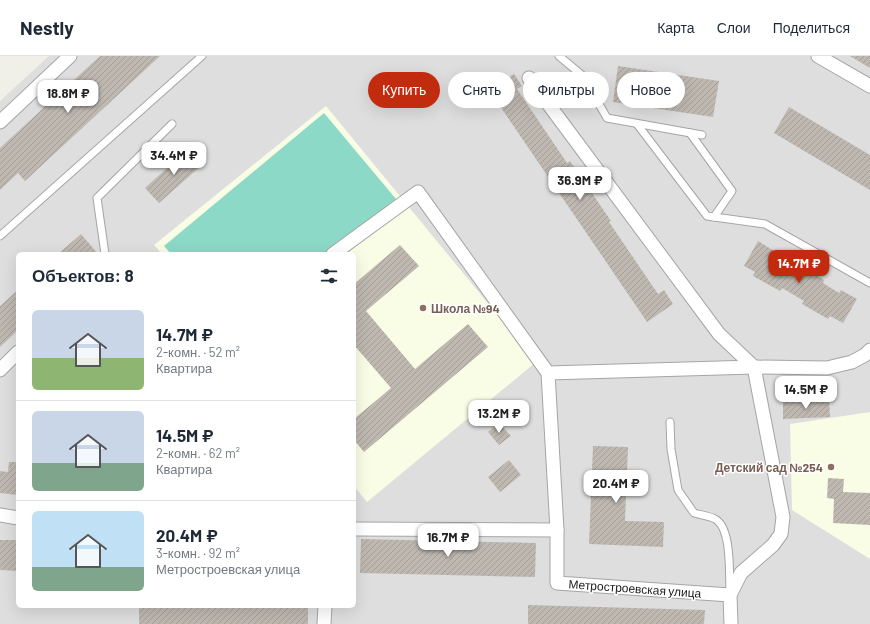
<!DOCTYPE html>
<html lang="ru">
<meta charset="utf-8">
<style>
body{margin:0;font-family:Barlow,sans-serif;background:#f6f6f7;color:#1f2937;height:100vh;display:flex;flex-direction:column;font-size:15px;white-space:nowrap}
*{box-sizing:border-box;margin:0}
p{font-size:13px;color:#747a83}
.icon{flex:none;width:22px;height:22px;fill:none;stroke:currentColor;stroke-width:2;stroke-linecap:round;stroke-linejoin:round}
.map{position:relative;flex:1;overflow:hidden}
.side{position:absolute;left:16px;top:196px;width:340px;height:356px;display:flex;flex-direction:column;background:#fff;border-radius:6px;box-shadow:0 4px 16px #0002}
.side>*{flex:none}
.banner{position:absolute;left:368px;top:16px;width:380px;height:36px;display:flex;gap:8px}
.price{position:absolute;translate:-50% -34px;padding:0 9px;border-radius:8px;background:#fff;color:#222;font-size:13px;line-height:26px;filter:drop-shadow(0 1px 2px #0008)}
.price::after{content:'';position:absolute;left:50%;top:24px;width:12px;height:9px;margin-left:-6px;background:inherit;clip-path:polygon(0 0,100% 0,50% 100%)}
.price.on{background:#c32b0f;color:#fff}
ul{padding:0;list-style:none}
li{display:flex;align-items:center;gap:12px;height:100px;padding:0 16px}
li+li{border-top:1px solid #e0e1e3}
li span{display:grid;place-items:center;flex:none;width:112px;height:80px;border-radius:6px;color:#555}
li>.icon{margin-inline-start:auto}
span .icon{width:48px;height:48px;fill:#fffc;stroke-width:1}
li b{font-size:17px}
h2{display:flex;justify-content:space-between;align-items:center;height:48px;padding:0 16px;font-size:17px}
.pill{padding:0 14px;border-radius:18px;background:#fff;box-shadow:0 4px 16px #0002;font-size:14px;line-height:36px}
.pill.on{background:#c32b0f;color:#fff}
header{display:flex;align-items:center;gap:24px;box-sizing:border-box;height:56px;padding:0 20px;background:#fff;border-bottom:1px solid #e0e1e3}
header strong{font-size:19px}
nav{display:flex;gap:22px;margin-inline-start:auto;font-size:14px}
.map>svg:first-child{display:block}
</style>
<header>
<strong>Nestly</strong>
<nav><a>Карта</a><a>Слои</a><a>Поделиться</a></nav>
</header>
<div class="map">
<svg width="870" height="568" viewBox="0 0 870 568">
<defs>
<pattern id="building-hatch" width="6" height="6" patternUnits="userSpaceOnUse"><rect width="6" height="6" fill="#beb8b1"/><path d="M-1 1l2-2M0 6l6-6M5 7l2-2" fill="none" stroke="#a39e98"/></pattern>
</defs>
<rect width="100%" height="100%" fill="#f0efe8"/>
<!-- residential -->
<path fill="#dfdede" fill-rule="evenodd" d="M49,0h821v568h-870v-523zM18,198h336v352h-336z"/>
<!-- education -->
<g fill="#f9fde5">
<path d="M326,50l210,256 -169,140 -13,-16v-232h-192l-8,-9z"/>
<path d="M870,356v147l-78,-49 -2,-86z"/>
</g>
<!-- pitch -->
<path fill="#8cd9c8" d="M324,57l72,86 -66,55h-159l-7,-8z"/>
<!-- building -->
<g fill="url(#building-hatch)">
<path d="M100,0h60l-135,125 -7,-8 -18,17v-42z"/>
<path d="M850,0h20v12z"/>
<path d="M618,10l101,15 -6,36 -100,-15z"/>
<path d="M514,18l8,12 -5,3 50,74 3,-2 41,60 -2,1 49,72 6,-4 9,14 -26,18 -158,-232z"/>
<path d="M789,51l81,48v35l-96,-57z"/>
<path d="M188,93l14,16 -43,38 -14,-15z"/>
<path d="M81,178l17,20h-40z"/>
<path d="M758,185l18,11 -2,3 18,11 2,-4 30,18 -1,3 16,10 2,-3 16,9 -14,24 -13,-7 -2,3 -26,-15 2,-3 -22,-13 -2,3 -27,-15 2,-4 -11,-6z"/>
<path d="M400,189l19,21 -53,45 49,58 53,-45 20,23 -124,105 -10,-12v-21l37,-31 -37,-43v-61z"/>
<path d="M18,234v40l-18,17v-41z"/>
<path d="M829,344l1,17 -47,2v-17z"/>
<path d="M499,367l12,13 -12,9 -11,-13z"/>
<path d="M593,390l35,1 -3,74 39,1 -1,25 -74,-3z"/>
<path d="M509,404l12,15 -21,17 -12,-15z"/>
<path d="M9,406h9v33l-18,-2v-22l8,1z"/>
<path d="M828,422l16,1 -1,13 27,1v32l-37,-2 1,-24 -7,-1z"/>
<path d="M361,483l175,4 -1,34 -175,-4z"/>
<path d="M0,484h18v31l-18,-1z"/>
<path d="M528,549l177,5 -1,14h-176z"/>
<rect x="139" y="550" width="169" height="18"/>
</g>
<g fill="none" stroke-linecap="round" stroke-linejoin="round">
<!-- service casing -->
<g stroke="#a5a5a5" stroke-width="9">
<g id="service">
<path d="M559,0l24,20 24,42 95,17"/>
<path d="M637,68l70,92 58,8 105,59"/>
<path d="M690,77l42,58 -18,26"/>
<path d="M0,180l202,-180"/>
<path d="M105,198l-8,-56 75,-74"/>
<path d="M670,366l1,27 7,41 16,23c7,2 16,3 21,6 17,9 14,55 15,71"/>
</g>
</g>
<!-- minor casing -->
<g stroke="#a5a5a5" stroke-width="15">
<g id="minor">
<path d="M818,0l52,30"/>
<path d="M529,22l190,256 35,33 29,150 -2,17 -8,11 -32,28 -11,22 1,29"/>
<path d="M0,66l70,-66"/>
<path d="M333,198l85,-62 130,181 206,-6 73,1 25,-6 13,-7 5,-5"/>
<path d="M0,314l18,-18"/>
<path d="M548,317l9,157"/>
<path d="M0,459l18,3"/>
<path d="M354,473l203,1v53l173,12"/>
<path d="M324,568l1,-18"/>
</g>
</g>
<!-- service -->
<use href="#service" stroke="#fff" stroke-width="7"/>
<!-- minor -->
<use href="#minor" stroke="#fff" stroke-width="13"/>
</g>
<!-- markers -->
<g fill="#8d6e63" stroke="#fff" stroke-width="1.5">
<circle cx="423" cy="252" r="4"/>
<circle cx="831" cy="411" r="4"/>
</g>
<g text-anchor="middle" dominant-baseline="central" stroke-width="3" stroke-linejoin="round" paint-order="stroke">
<!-- education labels -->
<g font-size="12" font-weight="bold" fill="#785e54" stroke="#fff" text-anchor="start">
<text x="431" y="252">Школа №94</text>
<text x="823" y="411" text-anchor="end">Детский сад №254</text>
</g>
<!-- street labels -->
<g font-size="12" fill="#212121" stroke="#fff">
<text transform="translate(635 532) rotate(4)">Метростроевская улица</text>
</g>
</g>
</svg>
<b class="price" style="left:68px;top:58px">18.8M ₽</b>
<b class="price" style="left:174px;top:120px">34.4M ₽</b>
<b class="price" style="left:580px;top:145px">36.9M ₽</b>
<b class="price on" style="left:799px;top:228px">14.7M ₽</b>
<b class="price" style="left:806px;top:354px">14.5M ₽</b>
<b class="price" style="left:499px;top:378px">13.2M ₽</b>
<b class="price" style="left:616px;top:448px">20.4M ₽</b>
<b class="price" style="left:448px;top:502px">16.7M ₽</b>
<div class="banner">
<a class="pill on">Купить</a>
<a class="pill">Снять</a>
<a class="pill">Фильтры</a>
<a class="pill">Новое</a>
</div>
<section class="side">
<h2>Объектов: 8<svg class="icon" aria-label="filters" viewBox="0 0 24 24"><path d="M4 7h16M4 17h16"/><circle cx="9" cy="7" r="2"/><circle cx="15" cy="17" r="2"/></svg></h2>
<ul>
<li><span style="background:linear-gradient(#c9d6e8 60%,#8fb573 0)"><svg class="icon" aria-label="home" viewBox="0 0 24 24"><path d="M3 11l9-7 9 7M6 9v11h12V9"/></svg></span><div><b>14.7M ₽</b><p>2-комн. · 52 m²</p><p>Квартира</p></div></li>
<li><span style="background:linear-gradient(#c9d6e8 65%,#7fa58c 0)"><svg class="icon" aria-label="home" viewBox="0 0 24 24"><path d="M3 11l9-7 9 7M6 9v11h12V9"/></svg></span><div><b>14.5M ₽</b><p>2-комн. · 62 m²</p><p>Квартира</p></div></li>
<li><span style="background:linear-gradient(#bfe0f5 70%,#7fa58c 0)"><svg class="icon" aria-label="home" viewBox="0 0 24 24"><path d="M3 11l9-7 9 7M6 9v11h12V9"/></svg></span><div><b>20.4M ₽</b><p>3-комн. · 92 m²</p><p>Метростроевская улица</p></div></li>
</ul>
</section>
</div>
